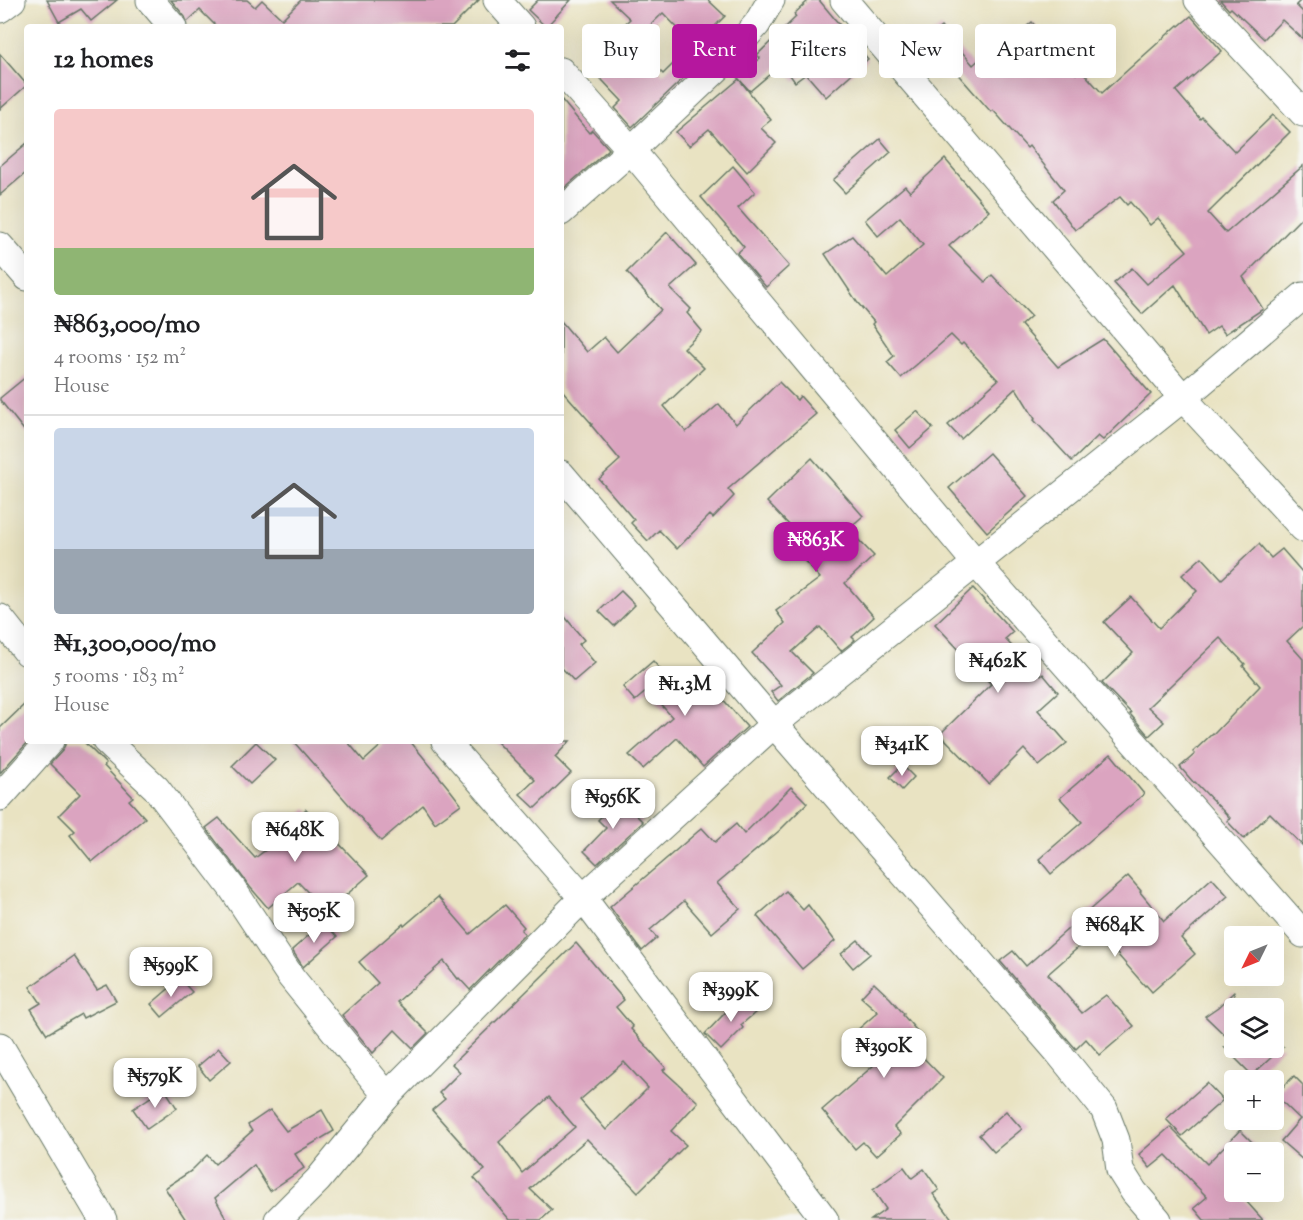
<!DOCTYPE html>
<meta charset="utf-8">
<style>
body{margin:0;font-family:"Sorts Mill Goudy",serif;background:#f2f2f2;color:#202124;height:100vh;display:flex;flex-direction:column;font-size:22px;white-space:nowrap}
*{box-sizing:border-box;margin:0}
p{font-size:20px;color:#757577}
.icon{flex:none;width:33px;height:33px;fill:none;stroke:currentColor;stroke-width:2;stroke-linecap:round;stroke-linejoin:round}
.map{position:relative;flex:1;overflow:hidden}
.sheet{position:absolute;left:24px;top:24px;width:540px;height:720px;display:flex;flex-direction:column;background:#fff;border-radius:6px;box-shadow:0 6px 24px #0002}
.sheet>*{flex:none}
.top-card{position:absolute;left:582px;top:24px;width:570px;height:54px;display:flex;gap:12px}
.needle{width:39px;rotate:227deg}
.tools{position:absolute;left:1224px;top:926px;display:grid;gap:12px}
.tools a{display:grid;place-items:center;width:60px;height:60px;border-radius:6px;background:#fff;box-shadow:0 6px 24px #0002;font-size:30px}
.price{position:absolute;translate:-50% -51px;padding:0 14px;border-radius:12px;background:#fff;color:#222;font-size:20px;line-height:39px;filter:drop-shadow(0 2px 3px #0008)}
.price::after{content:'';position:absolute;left:50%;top:36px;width:18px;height:14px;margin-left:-9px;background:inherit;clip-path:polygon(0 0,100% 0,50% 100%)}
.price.selected{background:#b5179e;color:#fff}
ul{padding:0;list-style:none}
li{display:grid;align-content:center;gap:12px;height:318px;padding:0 30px}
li+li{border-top:2px solid #e0e0e0}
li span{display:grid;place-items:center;height:186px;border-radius:6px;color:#555}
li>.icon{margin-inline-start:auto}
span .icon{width:108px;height:108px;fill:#fffc;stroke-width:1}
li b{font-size:26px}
h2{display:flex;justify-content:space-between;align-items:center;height:72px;padding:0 30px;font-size:26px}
.chip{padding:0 21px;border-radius:6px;background:#fff;box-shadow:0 6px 24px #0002;font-size:21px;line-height:54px}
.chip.selected{background:#b5179e;color:#fff}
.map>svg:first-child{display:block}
</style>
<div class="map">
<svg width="1303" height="1220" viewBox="0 0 1303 1220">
<rect width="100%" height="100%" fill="#f6f6f2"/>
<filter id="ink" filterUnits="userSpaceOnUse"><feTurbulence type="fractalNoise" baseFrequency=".0167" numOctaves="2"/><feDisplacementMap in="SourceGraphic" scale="12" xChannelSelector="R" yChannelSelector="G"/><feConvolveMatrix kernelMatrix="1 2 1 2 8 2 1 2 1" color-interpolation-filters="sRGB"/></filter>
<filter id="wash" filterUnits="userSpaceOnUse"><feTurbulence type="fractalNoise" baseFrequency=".008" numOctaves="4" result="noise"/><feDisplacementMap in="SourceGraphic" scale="24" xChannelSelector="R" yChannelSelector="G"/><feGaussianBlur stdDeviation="1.35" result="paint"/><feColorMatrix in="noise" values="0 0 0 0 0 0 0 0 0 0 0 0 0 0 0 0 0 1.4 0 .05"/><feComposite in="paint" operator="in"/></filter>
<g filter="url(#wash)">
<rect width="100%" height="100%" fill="#e9e3c2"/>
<g id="blocks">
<!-- building -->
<g fill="#dba4c0" fill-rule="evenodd">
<path d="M47,0h70l-26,21 -10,-12 -22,13z"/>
<path d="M171,0h76l8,7 7,-7 20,19 19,-19h178l-27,27h-235l-17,-17 -13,12 -2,-5z"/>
<path d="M538,0h33l-25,27 -18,-17z"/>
<path d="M610,0h98l17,16 -21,21 11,11 -83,79 -17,-19 7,-7 -37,-39 45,-43zM663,13l30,31 -30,30 -31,-31z"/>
<path d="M809,0h10l49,59 -42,38 -20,-23 -11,8 -13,-18 -32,27 -13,-14 23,-19 -3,-3 39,-38 -2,-3z"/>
<path d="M1220,0h81l-5,5 7,7v27l-21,-19 -18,19 -33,-31 -2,2z"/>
<path d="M1191,16l31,35 -46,40 24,28 2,-2 33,35 38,-37 17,17 -82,81 18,20 77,-67v50l-60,61 20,32 -38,25 -6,-8 -13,9 -31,-50 -33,29 -28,-31 18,-15 15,16 40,-33 -29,-33 -8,7 -20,-23 -3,3 -7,-8 -45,33 -22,-30 11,-10 -35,-44 -2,2 -34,-38 -2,2 -52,-59 -3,2 -12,-14 17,-14 32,38 18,-16 4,4 37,-31 44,52 5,-4 21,23 76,-68 1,1z"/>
<path d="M0,54l27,31 -27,24z"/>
<path d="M739,79l32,41 -10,8 15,15 -29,29 -38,-43 -20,17 -13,-14z"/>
<path d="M561,99l28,34 3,-3 17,19 -48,42z"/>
<path d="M880,139l11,13 -46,41 -12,-13z"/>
<path d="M27,143v29l-27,23v-29z"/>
<path d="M945,159l44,52 -40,35 36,36 7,-7 39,41 -10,9 37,42 45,-28 48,55 -48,46 -5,-4 -26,25 -38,-41 1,-1 -19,-31 -55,51 -13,-14 50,-45 -35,-37 -2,2 -10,-10 -50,43 -14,-16 7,-6 -22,-32 2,-2 -17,-20 -32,-48 27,-18 35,41 36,-32 -23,-28 -22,19 -13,-16 40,-34 5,6z"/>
<path d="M733,166l22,26 -17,16 51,58 -23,21 -29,-34 7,-6 -43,-50z"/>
<path d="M667,232l29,33 -26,23 21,21 -4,4 15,18 -18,17 20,20 -40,38 22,26 33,-28 17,20 43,-42 18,18 3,-4 16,18 -88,75 6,7 -21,22 -3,-3 -33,34 -18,-19 -11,11 -17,-18 3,-3 -35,-41 21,-19 -29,-35 1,-1 -31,-35v-68l26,31 17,-15 13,15 44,-42 -34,-38z"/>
<path d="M27,376v58l-27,-34v-2z"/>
<path d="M917,411l16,17 -23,20 -15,-18z"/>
<path d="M989,453l38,43 -40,36 -38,-44z"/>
<path d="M812,458l51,58 -15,13 26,27 -29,27 29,34 -22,20 3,3 -14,11 -21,-24 -28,25 21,21 -35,28 -7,-9 10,-7 -29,-32 33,-30 -9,-12 44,-33 -38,-42 10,-8 -25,-26z"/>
<path d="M1259,544l12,14 11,-9 21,24v53l-16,15 16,18v187l-33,-33 -26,26 -17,-18 3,-3 -35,-36 -1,1 -14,-16 15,-13 -2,-2 20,-19 1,1 46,-48 -17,-20 2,-2 -25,-26 -72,69 16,15 -15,14 -19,-22 1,-1 -29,-30 31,-30 -29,-31 27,-25 28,31 38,-37 -15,-16 20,-18 20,22z"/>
<path d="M973,588l40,44 -8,7 36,37 2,-2 15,18 -20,18 29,33 -28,23 -15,-17 -35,35 -49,-50 51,-50 -56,-60z"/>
<path d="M621,591l14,14 -21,21 -15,-15z"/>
<path d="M561,612l23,28 -5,4 16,19 -21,18 -13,-14z"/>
<path d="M653,661l23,26 13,-12 13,15 7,-7 38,44 -44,40 -26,-29 -34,31 -14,-14 43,-38 -24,-27 -13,11 -12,-14z"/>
<path d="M27,702v39h2l-29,32v-45z"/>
<path d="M65,741h18l23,23 -2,2 29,31 -4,3 16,18 -53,44 -22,-27 5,-4 -16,-16 21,-21 -30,-30 12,-13 3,-6z"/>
<path d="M293,741h54l17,20 22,-20h24l41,50 10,13 -26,19 -12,-18 -42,36z"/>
<path d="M496,741h74l-15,16 16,16 -36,35 -15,-14 15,-14z"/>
<path d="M256,742l19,18 -25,24 -18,-18z"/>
<path d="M1111,754l33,40 -93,80 -12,-15 43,-37 -22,-24z"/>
<path d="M902,765l12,12 -12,13 -12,-13z"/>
<path d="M791,787l16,16 -28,28 -62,52 23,26 -28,24 -28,-32 -34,29 7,8 -15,13 -32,-44 92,-79 13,14 21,-18 8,10z"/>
<path d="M619,798l24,24 -46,42 -13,-13 22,-23 -8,-8z"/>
<path d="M306,809l63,66 -42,37 -29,-30 -30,26 -18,-21 -44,-59 13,-10 36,40 32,-24 -3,-3z"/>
<path d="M1128,876l13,15 -1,1 24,29 48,-43 16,18 -47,42 14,16 -43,38 -6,-7 -1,1 -48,-55 -49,43 34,39 24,-18 28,31 -34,29 -14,-16 -10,10 -76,-88 13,-10 13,15z"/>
<path d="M786,891l17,19 5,-5 27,36 -33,28 -45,-53z"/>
<path d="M438,897l32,37 35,-29 19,22 -3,3 4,4 -55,56 -11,-12 -1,1 -14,-18 -47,41 31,31 -15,15 -18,-18 -22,23 -31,-38 36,-32 -19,-21 44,-38 1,2z"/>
<path d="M324,922l13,15 -34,30 -11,-17z"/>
<path d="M858,940l12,14 -17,14 -12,-14z"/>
<path d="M576,943l48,57 -8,7 17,20 -2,2 35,39 -3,2 35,32 -27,29 15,14 -48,47 -51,-53 -57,50 22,21 -11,10h-31l-36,-42 11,-8 -53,-60 13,-11 -6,-6 21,-21 -8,-8zM624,1062l24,26 -42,42 -26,-30zM549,1097l26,30 -53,46 -23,-31z"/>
<path d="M74,956l23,34 10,-5 9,16 -33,17 -2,-4 -34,20 -16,-25 10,-6 -11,-16z"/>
<path d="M180,979l12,13 -30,25 -11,-13z"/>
<path d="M874,983l16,15 14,16 -1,1 21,24 -10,9 29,30 -49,49 7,7 -25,22 -13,-14 -8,7 -33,-39 51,-44 -2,-2 7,-6 -23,-26 23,-20 -17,-15z"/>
<path d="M1234,992v52l-29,-28 13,-9z"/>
<path d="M742,995l14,17 -15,13 2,3 -22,22 -16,-16z"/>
<path d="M1224,1047h59l-31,28z"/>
<path d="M219,1048l12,13 -22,19 -11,-14z"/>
<path d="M1294,1076l9,9v75l-22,-19 19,-22 -25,-24z"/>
<path d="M1207,1083l16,17 -41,36 -16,-17z"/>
<path d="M164,1088l13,20 -30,21 -14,-20z"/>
<path d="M270,1110l16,21 36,-21 12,21 -39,23 9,14 -34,23 -16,-26 -39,33 12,22h-41l-21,-32 26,-17 16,-16 8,9 37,-33 -4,-6z"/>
<path d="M1006,1111l16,18 -28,23 -15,-17z"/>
<path d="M1170,1127l37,37 33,-34 22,22h-28v39h3l26,29h-59l-10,-12 13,-11 -41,-42 -16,13 -11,-14z"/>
<path d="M904,1167l8,11 12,-9 15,21 -6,4 20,26h-82l15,-11 -13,-19z"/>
</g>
</g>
</g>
<g filter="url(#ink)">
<use href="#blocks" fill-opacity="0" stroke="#676" stroke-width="1.5"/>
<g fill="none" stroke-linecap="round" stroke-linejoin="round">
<!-- street casing -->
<g stroke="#676" stroke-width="29">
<g id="street">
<path d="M150,0l23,27"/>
<path d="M497,0l24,27"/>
<path d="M844,0l339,398 120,130"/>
<path d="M1198,0l105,113"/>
<path d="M0,9l12,-9"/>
<path d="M561,71l70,79 344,412 328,372"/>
<path d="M561,212l70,-62 90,-85 36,-41 14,-24"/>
<path d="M0,246l27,31"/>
<path d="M561,474l213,250 284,328 46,57 12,31 4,30 14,22 24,28"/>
<path d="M0,618l27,34"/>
<path d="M106,741l50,47 76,100 59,89 96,119"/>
<path d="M445,741l138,157 242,322"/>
<path d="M0,797l50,-56"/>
<path d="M0,1046l103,174"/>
<path d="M278,1220l40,-40 69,-84 196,-198 191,-174 409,-326 120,-102"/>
</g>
</g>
<!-- street -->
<use href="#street" stroke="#fff" stroke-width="27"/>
</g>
</g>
</svg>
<div class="tools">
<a><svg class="needle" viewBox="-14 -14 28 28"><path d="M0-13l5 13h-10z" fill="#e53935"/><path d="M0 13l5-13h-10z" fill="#757577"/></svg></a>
<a><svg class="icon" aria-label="layers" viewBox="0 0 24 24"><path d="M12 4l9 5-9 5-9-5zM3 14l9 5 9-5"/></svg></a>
<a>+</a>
<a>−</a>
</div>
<b class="price selected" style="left:816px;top:573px">₦863K</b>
<b class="price" style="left:998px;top:694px">₦462K</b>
<b class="price" style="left:685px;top:717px">₦1.3M</b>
<b class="price" style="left:902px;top:777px">₦341K</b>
<b class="price" style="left:613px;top:830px">₦956K</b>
<b class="price" style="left:295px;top:863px">₦648K</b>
<b class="price" style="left:314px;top:944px">₦505K</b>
<b class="price" style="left:1115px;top:958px">₦684K</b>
<b class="price" style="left:171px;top:998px">₦599K</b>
<b class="price" style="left:731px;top:1023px">₦399K</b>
<b class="price" style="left:884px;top:1079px">₦390K</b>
<b class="price" style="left:155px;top:1109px">₦579K</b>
<div class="top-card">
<a class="chip">Buy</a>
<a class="chip selected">Rent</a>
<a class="chip">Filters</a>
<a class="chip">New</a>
<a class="chip">Apartment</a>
</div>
<section class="sheet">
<h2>12 homes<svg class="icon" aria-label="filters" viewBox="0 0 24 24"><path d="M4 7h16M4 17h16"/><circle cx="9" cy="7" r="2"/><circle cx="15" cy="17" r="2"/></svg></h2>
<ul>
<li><span style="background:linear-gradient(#f6c9c9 75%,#8fb573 0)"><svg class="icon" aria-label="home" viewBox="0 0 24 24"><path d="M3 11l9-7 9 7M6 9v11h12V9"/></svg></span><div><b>₦863,000/mo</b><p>4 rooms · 152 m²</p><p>House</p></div></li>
<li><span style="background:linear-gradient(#c9d6e8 65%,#9aa5b1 0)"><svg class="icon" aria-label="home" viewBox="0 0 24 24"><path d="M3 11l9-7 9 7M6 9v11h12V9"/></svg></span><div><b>₦1,300,000/mo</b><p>5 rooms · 183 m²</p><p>House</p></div></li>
</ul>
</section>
</div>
